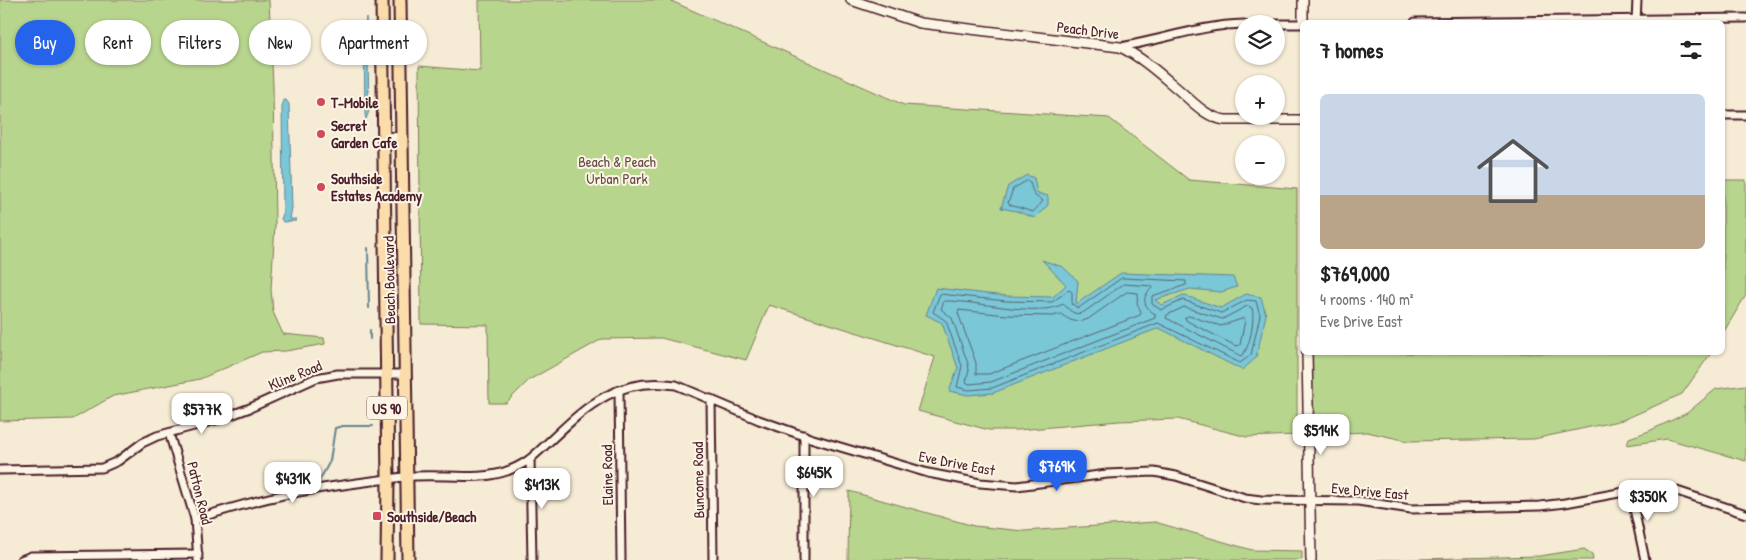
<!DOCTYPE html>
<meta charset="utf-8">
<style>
body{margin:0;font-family:"Patrick Hand",sans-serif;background:#f2f2f2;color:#222;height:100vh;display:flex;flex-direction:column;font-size:19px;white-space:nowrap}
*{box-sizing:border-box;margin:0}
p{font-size:16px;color:#767676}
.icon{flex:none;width:28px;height:28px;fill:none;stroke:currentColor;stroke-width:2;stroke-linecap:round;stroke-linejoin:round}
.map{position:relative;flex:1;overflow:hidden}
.sheet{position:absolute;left:1300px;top:20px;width:425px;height:335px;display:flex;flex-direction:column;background:#fff;border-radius:8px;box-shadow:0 1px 4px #0004}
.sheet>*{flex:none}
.guide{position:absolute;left:15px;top:20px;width:475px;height:45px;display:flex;gap:10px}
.controls{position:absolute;left:1235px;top:15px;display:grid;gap:10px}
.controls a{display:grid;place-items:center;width:50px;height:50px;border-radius:50%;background:#fff;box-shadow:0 1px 4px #0004;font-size:25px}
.price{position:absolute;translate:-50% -42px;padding:0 11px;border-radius:10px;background:#fff;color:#222;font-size:16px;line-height:32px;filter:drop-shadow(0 1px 2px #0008)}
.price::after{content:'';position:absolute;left:50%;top:30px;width:15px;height:11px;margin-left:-8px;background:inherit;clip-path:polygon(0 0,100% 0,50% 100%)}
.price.current{background:#2563eb;color:#fff}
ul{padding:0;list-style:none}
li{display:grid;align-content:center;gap:10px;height:265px;padding:0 20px}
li+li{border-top:1px solid #e0e0e0}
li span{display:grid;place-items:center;height:155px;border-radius:8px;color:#555}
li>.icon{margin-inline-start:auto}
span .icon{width:90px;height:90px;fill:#fffc;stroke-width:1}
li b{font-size:21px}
h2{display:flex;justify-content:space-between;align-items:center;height:60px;padding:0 20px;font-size:21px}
.chip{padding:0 18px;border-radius:22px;background:#fff;box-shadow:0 1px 4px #0004;font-size:18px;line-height:45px}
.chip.current{background:#2563eb;color:#fff}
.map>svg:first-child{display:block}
</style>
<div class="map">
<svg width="1746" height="560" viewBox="0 0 1746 560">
<rect width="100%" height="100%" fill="#f6ebd4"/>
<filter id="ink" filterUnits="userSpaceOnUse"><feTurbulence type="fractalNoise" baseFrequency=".02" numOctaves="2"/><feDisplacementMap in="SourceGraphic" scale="10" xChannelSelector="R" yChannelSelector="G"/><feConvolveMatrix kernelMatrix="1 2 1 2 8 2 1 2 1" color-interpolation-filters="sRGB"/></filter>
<g filter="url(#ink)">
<!-- green -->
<g fill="#b7d58d" stroke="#807a5c">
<path d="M0,0h269l4,85 2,140 -4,64 2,23 10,22 41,4 1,6 -39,7 -24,1 -62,27 -87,17 -40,23 -73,2z"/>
<path d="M479,0h190l235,105 205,13 80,62 108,9v246l-50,2 -69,-18 -59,2 -101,9h-29l-71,-19 17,-54 -166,-52 -23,55 -85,-22 -59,1 -73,41 -23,23h-17l-1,-78 -67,-1 -2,-258 61,5z"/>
<path d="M1723,180h23v115l-23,38z"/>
<path d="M1311,353h400l-29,41 -59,26 -89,19 -126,2 -41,-9 -42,2 -12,-2z"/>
<path d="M1746,385v76l-79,-22 -40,6 2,-7 20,-7 38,-18 29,-24z"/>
<path d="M849,491l125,35 50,5 131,-9 97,28 50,1v9h-454z"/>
<path d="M1584,549l8,5 1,6h-215l162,-4z"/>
</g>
<!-- water -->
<g fill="#79c7d7" stroke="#668492">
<path d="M366,17l2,38 1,56 -3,8 -1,-5 -1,-77z"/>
<path d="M283,100h3l3,4 3,104 -2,11h6v2l-13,1 -2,-3 2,-5 -1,-109z"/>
<path d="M1027,175l7,3 3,15 11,3v9l-13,13 -19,-7 -15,-3 7,-22z"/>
<path d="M1042,260l21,7 15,14 -2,23 45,-31 112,4 4,10 -16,5 -31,-3 -35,11 7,5 21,-10 38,13 25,-14 15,3 5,18 -10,43 -14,12 -83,-42 -166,65 -25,2 -19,-4 9,-23 -16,-45 -16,-8 10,-27 70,8 47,1 13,-12z"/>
</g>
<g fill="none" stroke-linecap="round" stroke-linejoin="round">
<!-- shore -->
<g stroke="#5d6270" stroke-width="1">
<path d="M1027,181l3,2 4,12 9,6 -10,11 -23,-7 -2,-2 5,-14z"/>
<path d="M1122,278l64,3v4l-34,11v8l9,6 22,-10 38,13 26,-13 9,1 4,14 -9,40 -11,8 -82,-40 -166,65 -23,2 -12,-3 5,-21 -16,-45 -13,-9 7,-18 66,7 46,1 17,-12 3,2v12l6,4z"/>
<path d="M1124,284l28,2v2c-12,10 -8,19 3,26v4l-164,64 -22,2 -3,-2 3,-12 -1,-6 -16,-46 -11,-9 3,-8c30,-1 95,17 119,3 7,6 11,13 21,8z"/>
<path d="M1127,292l11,1 -1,10 4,10 -1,2 -151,59h-13v-11l-18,-50 1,-3 47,5 47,1 8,-2c9,7 16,10 27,5z"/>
<path d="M1248,306l4,2c3,10 -2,42 -11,48l-75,-38 1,-3 17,-8 38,12z"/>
<path d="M1189,316l32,10 23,-8 1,2 -5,25 -4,1 -49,-25 -2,-3z"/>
</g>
<!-- stream -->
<g stroke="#668492" stroke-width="2">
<path d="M368,248l1,60"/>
<path d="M370,330v9"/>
<path d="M318,483l12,-22 5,-33 8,-2h30"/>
</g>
<!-- minor casing -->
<g stroke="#4a1f2b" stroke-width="11">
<g id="minor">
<path d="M1415,22l331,-4"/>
<path d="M1636,22l1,-22"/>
<path d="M1276,24h26"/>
<path d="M1120,47c42,-7 81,-22 124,-23"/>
<path d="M1722,115h24"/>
<path d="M383,136l19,1"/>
<path d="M619,390l2,170"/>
<path d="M711,399l2,161"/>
<path d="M169,433l26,86 3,41"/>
<path d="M530,459l2,101"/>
<path d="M0,470l102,-2 16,-7 24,-18 15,-7 66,-18 27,-10 66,-30 22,-4h67"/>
<path d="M1630,490l15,70"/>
<path d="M195,519c29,-9 58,-18 88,-24 40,-8 81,-13 121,-18 44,-6 86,11 126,-18 46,-40 77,-85 146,-74l83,35 51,18 118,35 52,10 37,3 90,-12 47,-2 22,4 69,22 16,2 97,1 53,8 129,-3 25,-3 86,-16 23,3 72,24"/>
<path d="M21,560l10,-4 167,-2"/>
<path d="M804,560v-125"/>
</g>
</g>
<!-- tertiary casing -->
<g stroke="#4a1f2b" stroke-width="12">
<g id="tertiary">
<path d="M851,0l69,23 200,24c22,10 41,28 60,44 14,12 26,26 45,29h77"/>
<path d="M1303,0v22"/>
<path d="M1307,352l4,208"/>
</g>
</g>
<!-- trunk casing -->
<g stroke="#4a1f2b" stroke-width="15">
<g id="trunk">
<path d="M382,0l6,480 -1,80"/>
<path d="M400,0l8,560"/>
</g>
</g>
<!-- minor -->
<use href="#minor" stroke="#fcf5e5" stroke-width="7"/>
<!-- tertiary -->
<use href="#tertiary" stroke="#fcf5e5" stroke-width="9"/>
<!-- trunk -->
<use href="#trunk" stroke="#faddab" stroke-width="11"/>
</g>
</g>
<!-- markers -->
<g fill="#d1495b" stroke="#fcf5e5" stroke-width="2">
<circle cx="321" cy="102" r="5"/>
<circle cx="321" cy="134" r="5"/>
<circle cx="321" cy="187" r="5"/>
<rect x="372" y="511" width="10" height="10" rx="2.5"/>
</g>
<g text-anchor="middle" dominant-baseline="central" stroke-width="4" stroke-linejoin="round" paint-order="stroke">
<!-- shield labels -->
<rect fill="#fcf5e5" stroke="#7f5f63" stroke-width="1" x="367" y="396.5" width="40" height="23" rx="4"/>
<g font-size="14" font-weight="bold" fill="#4a1f2b">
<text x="387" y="408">US 90</text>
</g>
<!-- street labels -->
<g font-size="15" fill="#4a1f2b" stroke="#fcf5e5">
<text transform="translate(1088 30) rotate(7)">Peach Drive</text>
<text transform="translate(389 280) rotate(-91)">Beach Boulevard</text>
<text transform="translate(295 375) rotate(-22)">Kline Road</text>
<text transform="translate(957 463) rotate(11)">Eve Drive East</text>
<text transform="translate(607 475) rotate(-91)">Elaine Road</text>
<text transform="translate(698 480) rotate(-91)">Buncome Road</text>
<text transform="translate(1370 491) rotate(5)">Eve Drive East</text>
<text transform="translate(200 493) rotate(76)">Patton Road</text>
</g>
<!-- poi labels -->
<g font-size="15" font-weight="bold" fill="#4a1f2b" stroke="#fcf5e5" text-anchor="start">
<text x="331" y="102">T-Mobile</text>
<text x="331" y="125">Secret<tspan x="331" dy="17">Garden Cafe</tspan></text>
<text x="331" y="178">Southside<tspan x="331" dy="17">Estates Academy</tspan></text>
<text x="387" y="516">Southside/Beach</text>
</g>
<!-- park labels -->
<g font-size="15" fill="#654c44" stroke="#fcf5e5">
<text x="617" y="161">Beach &amp; Peach<tspan x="617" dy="17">Urban Park</tspan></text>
</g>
</g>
</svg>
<div class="controls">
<a><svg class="icon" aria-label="layers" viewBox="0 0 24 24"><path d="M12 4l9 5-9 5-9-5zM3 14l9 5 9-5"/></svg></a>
<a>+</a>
<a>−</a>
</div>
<b class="price" style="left:202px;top:435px">$577K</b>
<b class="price" style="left:1321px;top:456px">$514K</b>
<b class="price current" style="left:1057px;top:492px">$769K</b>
<b class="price" style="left:814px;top:498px">$645K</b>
<b class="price" style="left:293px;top:504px">$431K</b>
<b class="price" style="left:542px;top:510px">$413K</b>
<b class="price" style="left:1648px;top:522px">$350K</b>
<div class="guide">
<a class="chip current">Buy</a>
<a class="chip">Rent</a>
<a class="chip">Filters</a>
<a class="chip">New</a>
<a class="chip">Apartment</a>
</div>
<section class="sheet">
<h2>7 homes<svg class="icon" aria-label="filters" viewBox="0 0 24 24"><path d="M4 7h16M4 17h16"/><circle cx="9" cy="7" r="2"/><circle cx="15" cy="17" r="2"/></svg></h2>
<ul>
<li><span style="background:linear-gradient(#c9d6e8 65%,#b9a48a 0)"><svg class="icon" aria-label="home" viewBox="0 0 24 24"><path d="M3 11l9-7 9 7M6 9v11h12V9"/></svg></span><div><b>$769,000</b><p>4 rooms · 140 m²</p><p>Eve Drive East</p></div></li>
</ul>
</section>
</div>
